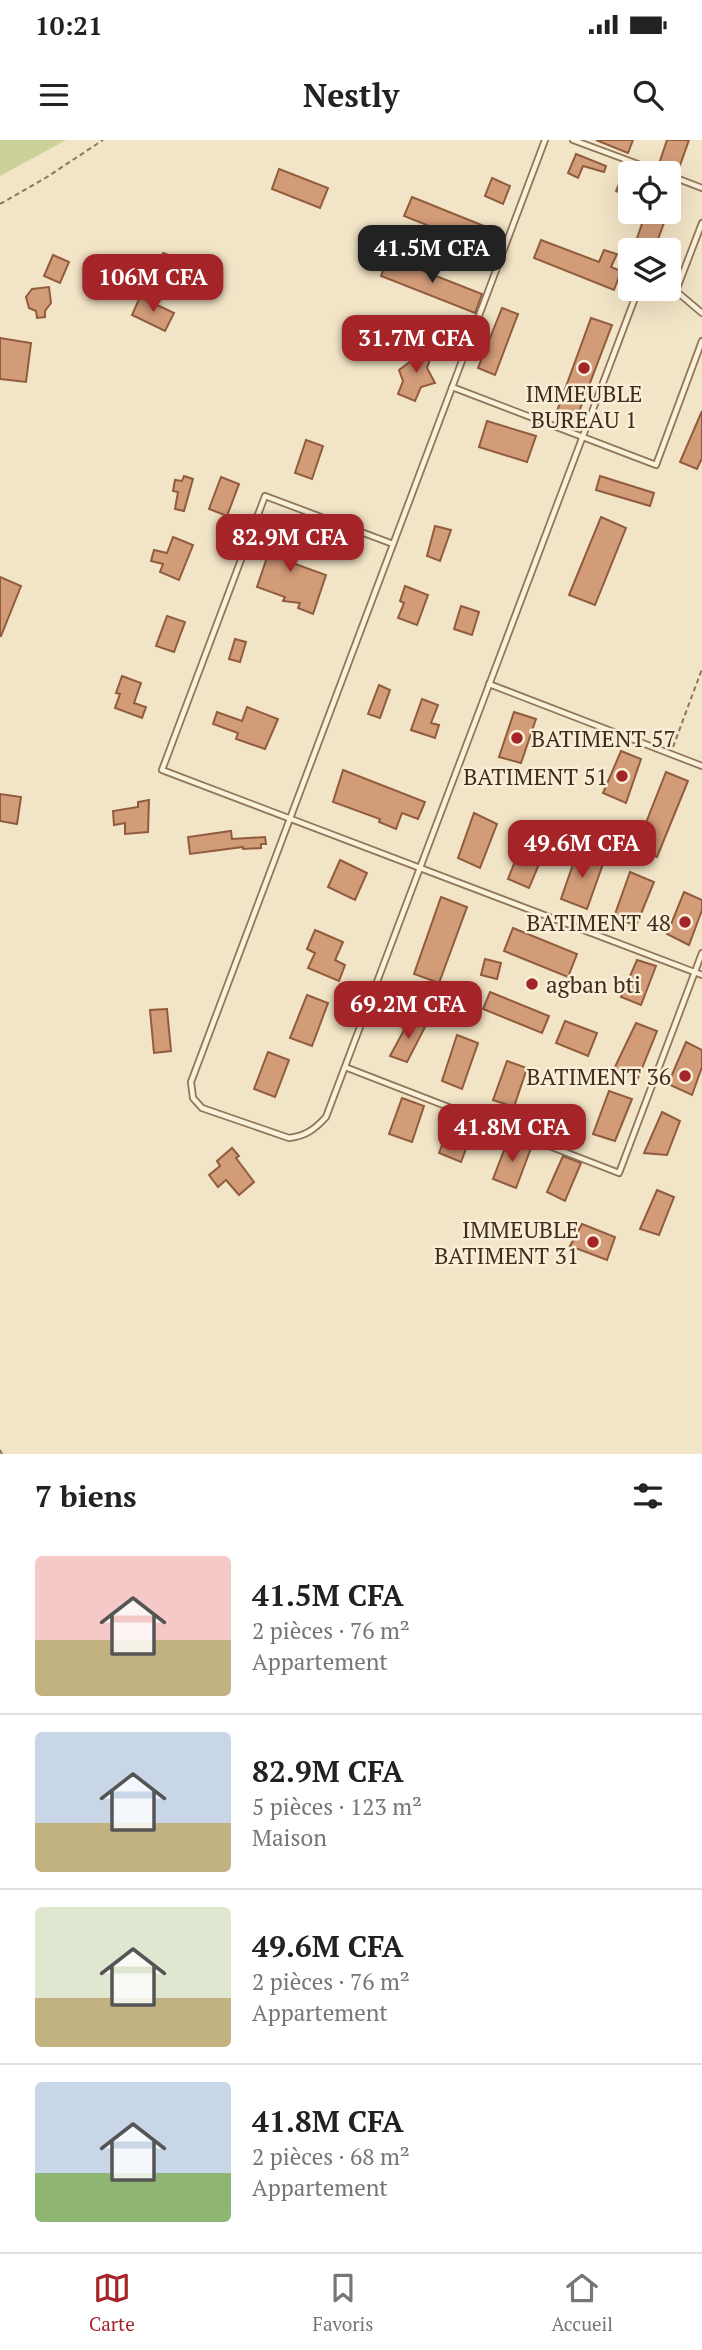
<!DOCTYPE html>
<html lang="fr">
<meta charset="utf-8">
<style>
body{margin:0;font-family:"PT Serif",serif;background:#f6f6f6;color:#222;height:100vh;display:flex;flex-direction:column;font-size:26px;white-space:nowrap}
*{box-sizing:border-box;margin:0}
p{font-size:23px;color:#767676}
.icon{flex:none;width:38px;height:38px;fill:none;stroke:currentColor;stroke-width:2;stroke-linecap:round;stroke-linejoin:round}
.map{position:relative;height:1314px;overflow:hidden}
.details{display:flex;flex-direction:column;background:#fff;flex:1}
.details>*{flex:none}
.controls{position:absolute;left:618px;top:21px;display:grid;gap:14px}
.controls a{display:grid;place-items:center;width:63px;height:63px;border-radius:7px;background:#fff;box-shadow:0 7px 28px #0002;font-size:35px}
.price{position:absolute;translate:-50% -60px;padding:0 16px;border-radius:14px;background:#a42428;color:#fff;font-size:23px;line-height:46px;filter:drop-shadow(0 2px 4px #0008)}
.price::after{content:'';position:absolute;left:50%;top:42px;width:21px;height:16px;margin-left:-10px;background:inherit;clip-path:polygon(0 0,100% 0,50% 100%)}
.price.selected{background:#222;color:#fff}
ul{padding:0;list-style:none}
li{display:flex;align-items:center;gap:21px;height:175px;padding:0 35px}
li+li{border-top:2px solid #e0e0e0}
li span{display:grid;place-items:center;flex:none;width:196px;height:140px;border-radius:7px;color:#555}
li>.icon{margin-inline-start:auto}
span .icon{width:84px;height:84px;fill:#fffc;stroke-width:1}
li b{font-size:30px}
h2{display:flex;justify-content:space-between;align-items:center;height:84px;padding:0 35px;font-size:30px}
.status{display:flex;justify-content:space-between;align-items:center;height:49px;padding:0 35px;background:#fff;direction:ltr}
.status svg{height:19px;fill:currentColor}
header{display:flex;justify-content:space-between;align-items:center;height:91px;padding:0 35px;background:#fff;font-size:32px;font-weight:700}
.menu{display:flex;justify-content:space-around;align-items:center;height:98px;border-top:2px solid #e0e0e0;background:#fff;font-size:19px;color:#767676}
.menu a{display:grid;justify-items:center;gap:4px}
.menu .selected{color:#a42428}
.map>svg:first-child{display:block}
</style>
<div class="status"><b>10:21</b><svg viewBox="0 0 49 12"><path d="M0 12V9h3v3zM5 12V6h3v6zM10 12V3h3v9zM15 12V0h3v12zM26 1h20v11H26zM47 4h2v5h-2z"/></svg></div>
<header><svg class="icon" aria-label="menu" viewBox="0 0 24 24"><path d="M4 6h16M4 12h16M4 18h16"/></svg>Nestly<svg class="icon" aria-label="search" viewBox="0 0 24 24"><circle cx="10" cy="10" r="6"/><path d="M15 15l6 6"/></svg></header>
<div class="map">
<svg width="702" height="1314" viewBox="0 0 702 1314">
<rect width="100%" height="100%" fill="#f2e4c6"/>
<!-- green -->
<path fill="#ccd198" d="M0,0h66l-66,36z"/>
<!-- building -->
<g fill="#d39c79" stroke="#915c3d" stroke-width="2">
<path d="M596,0h37l-5,13z"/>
<path d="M667,0h22l-11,31 -19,-7z"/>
<path d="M576,14l30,12 -2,6 -21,-6 -5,12 -10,-5z"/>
<path d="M627,25l3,1v31l-14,-6z"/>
<path d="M279,29l49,19 -8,20 -48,-19z"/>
<path d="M492,38l18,8 -7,18 -18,-8z"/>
<path d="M412,57l92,37 -7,19 -93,-37z"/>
<path d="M646,72h22l-14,38h-21z"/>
<path d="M541,100l58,22 5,-12 13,4 -6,13 10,4 -7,19 -80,-32z"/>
<path d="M163,113l11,4 -7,17 -11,-4z"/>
<path d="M53,115l16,7 -9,21 -16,-7z"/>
<path d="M388,117l94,37 -7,19 -94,-37z"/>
<path d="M49,147l2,16 -6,8v6l-8,1 -1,-7 -7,-3 -3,-11 6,-8z"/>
<path d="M140,157l34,16 -9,18 -33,-16z"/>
<path d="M502,168l16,6 -23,61 -17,-7z"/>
<path d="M591,178l21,7 -35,92 -20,-6z"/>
<path d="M0,198l31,5 -5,39 -26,-3z"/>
<path d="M415,208l17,6 -5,14 8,15 -14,4 -6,14 -17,-7 5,-13 -4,-11 12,-9z"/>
<path d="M702,271v47l-5,11 -17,-7z"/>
<path d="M487,281l49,15 -9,26 -48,-15z"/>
<path d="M306,300l17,6 -11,33 -17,-6z"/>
<path d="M184,336l9,3 -9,32 -9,-2 3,-17 -5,-1 2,-11 7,1z"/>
<path d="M600,336l54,17 -4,13 -54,-16z"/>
<path d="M221,337l18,7 -12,32 -18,-7z"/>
<path d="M601,377l25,11 -31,77 -26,-10z"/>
<path d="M278,385l20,7 -11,29 39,14 -13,39 -15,-6 2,-5 -17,-2 2,-4 -28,-10z"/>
<path d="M435,386l16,4 -11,31 -13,-5z"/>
<path d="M173,397l20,8 -14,35 -19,-8 3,-8 -12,-3 3,-11 13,3z"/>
<path d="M0,437l21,9 -20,50h-1z"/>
<path d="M405,446l23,9 -11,30 -19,-7 6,-15 -4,-2z"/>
<path d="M461,466l18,6 -7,23 -18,-6z"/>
<path d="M167,476l18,6 -11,30 -18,-6z"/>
<path d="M235,499l11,3 -6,20 -11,-3z"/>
<path d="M122,536l19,7 -7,20 12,4 -4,11 -27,-10 5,-14 -4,-1z"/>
<path d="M379,545l11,5 -10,28 -12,-4z"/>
<path d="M422,559l16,6 -7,18 8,2 -4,13 -24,-8z"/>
<path d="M247,567l31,12 -13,30 -29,-10 2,-6 -25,-9 4,-12 25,9z"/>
<path d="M514,572l22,7 -15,44 -22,-6z"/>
<path d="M621,611l20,8 -15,44 -23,-10z"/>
<path d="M343,630l82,32 -7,17 -16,-6 -6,16 -17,-7 1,-3 -47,-17z"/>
<path d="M666,632l22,9 -31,76 -21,-9z"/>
<path d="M0,654l21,3 -4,27 -17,-3z"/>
<path d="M149,660l-1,32 -23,2v-11l-11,2 -1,-14 25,-4v-5z"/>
<path d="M474,673l23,11 -17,44 -22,-10z"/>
<path d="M231,691l1,8 33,-2 1,7h-5v4l-18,1v-2l-53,7 -2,-17z"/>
<path d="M526,694l23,7 -20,47 -21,-9z"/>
<path d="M578,710l26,11 -17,48 -26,-10z"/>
<path d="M340,720l27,13 -12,27 -27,-13z"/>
<path d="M630,732l24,10 -18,44 -22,-9z"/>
<path d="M684,752l18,8v10l-13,35 -22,-11z"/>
<path d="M441,757l26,10 -28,76 -25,-9z"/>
<path d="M513,788l64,26 -9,23 -64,-26z"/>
<path d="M315,790l28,12 -8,18 10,5 -6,16 -31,-13 7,-15 -8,-4z"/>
<path d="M485,819l16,4 -4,16 -16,-4z"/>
<path d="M637,820l19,6 -15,39 -20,-8z"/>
<path d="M490,852l59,24 -7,17 -59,-24z"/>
<path d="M307,855l21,8 -16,43 -22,-8z"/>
<path d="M167,869l4,42 -17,2 -4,-43z"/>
<path d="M410,879l15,8 -18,35 -17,-6z"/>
<path d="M565,881l32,12 -9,23 -32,-13z"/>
<path d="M636,883l21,8 -19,47 -24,-9z"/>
<path d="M457,895l21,8 -16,46 -20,-8z"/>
<path d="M686,902l16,8v17l-10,28 -24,-11z"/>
<path d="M268,912l21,8 -14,37 -21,-8z"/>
<path d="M507,921l20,7 -13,39 -21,-7z"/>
<path d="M609,951l23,8 -17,42 -22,-7z"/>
<path d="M402,958l22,8 -12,36 -23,-8z"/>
<path d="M662,972l18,9 -13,34 -23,-2z"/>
<path d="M452,979l22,9 -13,34 -22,-9z"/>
<path d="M508,1000l23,8 -15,40 -23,-9z"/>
<path d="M232,1008l7,8 -3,2 18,24 -15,13 -13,-15 -8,7 -9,-12 11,-9 -3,-5z"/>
<path d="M563,1016l18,7 -16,38 -18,-9z"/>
<path d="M657,1050l17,7 -15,38 -19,-6z"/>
<path d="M582,1084l33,13 -8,23 -37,-14z"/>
</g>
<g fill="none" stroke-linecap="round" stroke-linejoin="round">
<!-- lane casing -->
<g stroke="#8f7559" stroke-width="8">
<g id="lane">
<path d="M545,0l-354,942 2,16 9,10 87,30c17,-2 26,-9 37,-21l312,-827 38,1 26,-68"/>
<path d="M573,0l89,33"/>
<path d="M668,35l34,13"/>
<path d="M676,151l26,22"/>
<path d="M452,247l204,78 46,-124"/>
<path d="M393,404l-128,-48 -103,274 540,205"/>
<path d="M489,544l213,82"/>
<path d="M345,927l274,106 83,-220"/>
</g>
</g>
<!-- path -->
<g stroke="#8f7559" stroke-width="2" stroke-dasharray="5 3.5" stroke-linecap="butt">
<path d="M0,64l47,-27 56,-37"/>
<path d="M673,607l29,-78"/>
<path d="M0,1310l2,4"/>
</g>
<!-- lane -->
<use href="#lane" stroke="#fbf1da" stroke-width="4.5"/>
</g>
<!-- markers -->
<g fill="#a42428" stroke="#f9eed6" stroke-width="2.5">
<circle cx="584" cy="228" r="7"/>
<circle cx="517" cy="598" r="7"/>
<circle cx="622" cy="636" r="7"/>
<circle cx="685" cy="782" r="7"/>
<circle cx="532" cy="844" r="7"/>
<circle cx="685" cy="936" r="7"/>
<circle cx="593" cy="1102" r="7"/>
</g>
<g text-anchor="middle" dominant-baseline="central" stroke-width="5" stroke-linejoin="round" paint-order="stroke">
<!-- poi labels -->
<g font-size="23" fill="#3e2d1e" stroke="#f9eed6" text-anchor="end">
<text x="584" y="253" text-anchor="middle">IMMEUBLE<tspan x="584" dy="26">BUREAU 1</tspan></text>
<text x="531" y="598" text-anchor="start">BATIMENT 57</text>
<text x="608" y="636">BATIMENT 51</text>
<text x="671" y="782">BATIMENT 48</text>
<text x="546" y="844" text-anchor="start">agban bti</text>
<text x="671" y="936">BATIMENT 36</text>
<text x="579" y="1089">IMMEUBLE<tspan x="579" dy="26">BATIMENT 31</tspan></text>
</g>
</g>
</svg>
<div class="controls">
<a><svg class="icon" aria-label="locate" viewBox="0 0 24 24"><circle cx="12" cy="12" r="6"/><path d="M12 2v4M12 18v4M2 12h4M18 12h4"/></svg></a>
<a><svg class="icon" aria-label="layers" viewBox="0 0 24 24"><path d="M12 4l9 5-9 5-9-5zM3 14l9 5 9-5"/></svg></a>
</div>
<b class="price selected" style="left:432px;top:145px">41.5M CFA</b>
<b class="price" style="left:153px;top:174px">106M CFA</b>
<b class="price" style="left:416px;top:235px">31.7M CFA</b>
<b class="price" style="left:290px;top:434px">82.9M CFA</b>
<b class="price" style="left:582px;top:740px">49.6M CFA</b>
<b class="price" style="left:408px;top:901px">69.2M CFA</b>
<b class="price" style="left:512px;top:1024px">41.8M CFA</b>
</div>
<section class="details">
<h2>7 biens<svg class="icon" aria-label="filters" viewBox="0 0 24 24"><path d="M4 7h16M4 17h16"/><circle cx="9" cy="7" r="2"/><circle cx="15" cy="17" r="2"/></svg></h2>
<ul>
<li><span style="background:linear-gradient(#f6c9c9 60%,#c2b280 0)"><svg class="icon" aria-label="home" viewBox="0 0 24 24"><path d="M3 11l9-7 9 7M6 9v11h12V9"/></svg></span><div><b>41.5M CFA</b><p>2 pièces · 76 m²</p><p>Appartement</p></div></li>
<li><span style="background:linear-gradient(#c9d6e8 65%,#c2b280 0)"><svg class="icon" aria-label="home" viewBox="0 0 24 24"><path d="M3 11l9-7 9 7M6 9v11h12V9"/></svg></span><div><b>82.9M CFA</b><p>5 pièces · 123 m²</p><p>Maison</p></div></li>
<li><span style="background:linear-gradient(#dfe7d0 65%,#c2b280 0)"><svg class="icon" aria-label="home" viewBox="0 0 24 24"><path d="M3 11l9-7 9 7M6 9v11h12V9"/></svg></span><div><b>49.6M CFA</b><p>2 pièces · 76 m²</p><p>Appartement</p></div></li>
<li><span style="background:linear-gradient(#c9d6e8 65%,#8fb573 0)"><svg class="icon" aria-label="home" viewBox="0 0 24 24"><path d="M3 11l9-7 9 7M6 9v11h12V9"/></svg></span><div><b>41.8M CFA</b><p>2 pièces · 68 m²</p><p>Appartement</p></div></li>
</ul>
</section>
<nav class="menu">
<a class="selected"><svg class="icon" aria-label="map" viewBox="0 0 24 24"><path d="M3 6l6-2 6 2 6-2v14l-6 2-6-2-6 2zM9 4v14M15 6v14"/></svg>Carte</a>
<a><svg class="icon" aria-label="saved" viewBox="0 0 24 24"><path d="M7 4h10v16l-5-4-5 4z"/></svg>Favoris</a>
<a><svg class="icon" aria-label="home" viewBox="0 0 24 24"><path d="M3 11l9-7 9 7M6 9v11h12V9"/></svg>Accueil</a>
</nav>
